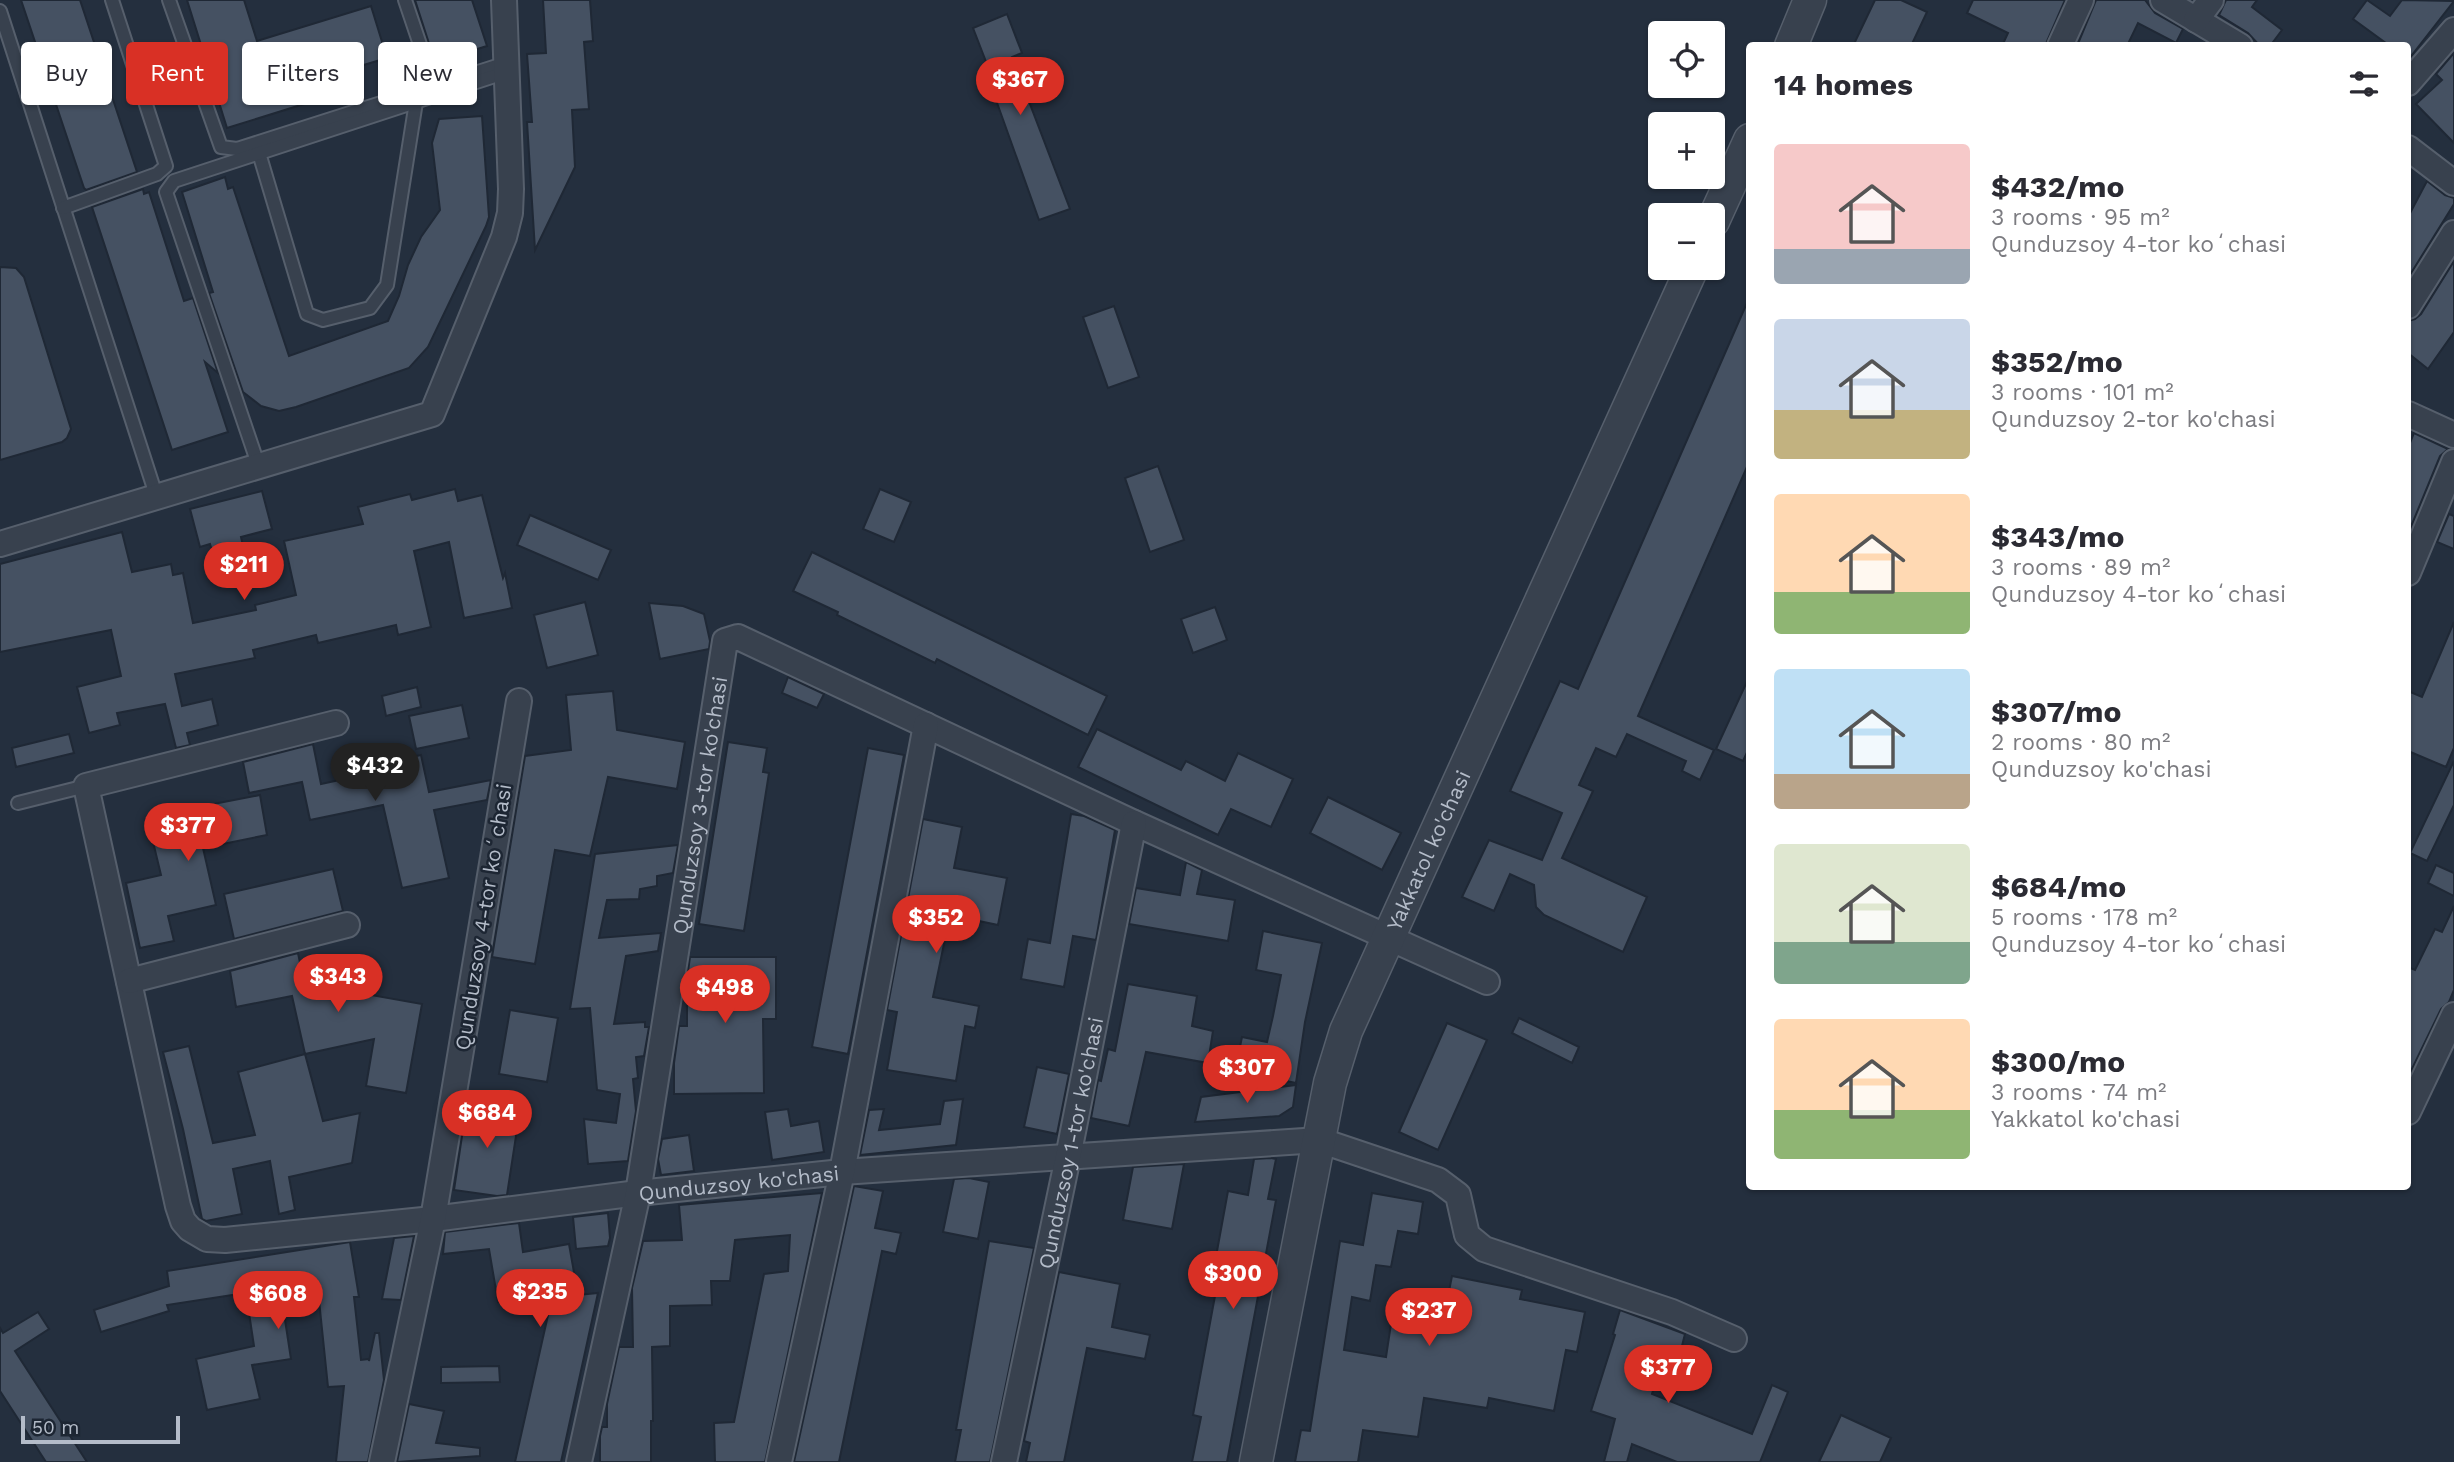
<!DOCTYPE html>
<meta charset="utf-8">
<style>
body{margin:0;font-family:"Work Sans",sans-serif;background:#f2f2f3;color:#2b2b33;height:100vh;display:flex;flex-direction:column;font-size:26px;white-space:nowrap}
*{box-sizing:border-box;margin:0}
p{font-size:23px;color:#7c7c81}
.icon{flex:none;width:38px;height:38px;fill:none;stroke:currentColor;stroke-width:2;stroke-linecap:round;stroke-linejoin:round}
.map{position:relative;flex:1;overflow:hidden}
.panel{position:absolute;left:1746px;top:42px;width:665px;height:1148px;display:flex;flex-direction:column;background:#fff;border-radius:7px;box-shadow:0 2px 5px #0004}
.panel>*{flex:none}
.top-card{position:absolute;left:21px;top:42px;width:665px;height:63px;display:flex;gap:14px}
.controls{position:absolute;left:1648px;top:21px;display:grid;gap:14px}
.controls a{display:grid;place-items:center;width:77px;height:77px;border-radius:7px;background:#fff;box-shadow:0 2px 5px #0004;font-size:35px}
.scale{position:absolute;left:21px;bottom:18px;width:159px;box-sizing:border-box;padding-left:7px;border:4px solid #b4bcc9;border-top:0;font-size:19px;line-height:24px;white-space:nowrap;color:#b4bcc9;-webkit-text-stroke:5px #1d2633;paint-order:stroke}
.price{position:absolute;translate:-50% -60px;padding:0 16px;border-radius:24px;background:#d93025;color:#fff;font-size:23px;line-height:46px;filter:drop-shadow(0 2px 4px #0008)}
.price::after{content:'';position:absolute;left:50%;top:42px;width:21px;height:16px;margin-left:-10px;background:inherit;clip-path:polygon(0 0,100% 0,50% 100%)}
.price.selected{background:#222;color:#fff}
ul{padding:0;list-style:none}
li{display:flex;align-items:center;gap:21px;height:175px;padding:0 28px}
li span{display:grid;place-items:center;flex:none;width:196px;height:140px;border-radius:7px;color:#555}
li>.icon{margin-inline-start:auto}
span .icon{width:84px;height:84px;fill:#fffc;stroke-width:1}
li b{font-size:30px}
h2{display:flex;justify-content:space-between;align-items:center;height:84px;padding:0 28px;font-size:30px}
.pill{padding:0 24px;border-radius:7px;background:#fff;box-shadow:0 2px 5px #0004;font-size:24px;line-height:63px}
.pill.selected{background:#d93025;color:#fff}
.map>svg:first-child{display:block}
</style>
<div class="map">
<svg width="2454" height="1462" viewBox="0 0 2454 1462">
<rect width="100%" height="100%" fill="#242f3e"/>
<!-- building -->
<g fill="#455162" stroke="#1f2835" stroke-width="2">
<path d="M21,0h59l57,172 -51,18 -2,-2z"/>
<path d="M187,0h57l13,41 114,-35 16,52 -90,27 7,19 -77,24z"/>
<path d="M415,0h57l15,46 -52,16z"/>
<path d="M543,0h47l3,41 -9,1 5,67 -17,1 3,57 -40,83 -8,-128h5l-5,-68 19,-1z"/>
<path d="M1875,0h26l26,12 -16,34h-58z"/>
<path d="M1973,0h92l-20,46h-43l6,-13 -41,-20z"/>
<path d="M2096,0h49l10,13 28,16 -7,14 -38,-20 -11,23h-50z"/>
<path d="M2226,0h31l-5,7 30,23 -12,16h-10l-12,-13 -29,-18z"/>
<path d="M2367,0l23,16 12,-16 52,1 -46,59v-14h-18l-37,-27z"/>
<path d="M1007,14l15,39 -10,4 58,152 -31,11 -48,-134 4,-1 -22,-57z"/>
<path d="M2454,53v90l-38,-39 26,-24 -6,-6z"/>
<path d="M482,116l7,101 -3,9 -58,121 -19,21 -113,39 -17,4 -18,-5 -18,-14 -34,-99 4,-1 -31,-100 43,-15 3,12 5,-2 56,169 99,-35 11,-25 9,-31 13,-28 19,-27 -8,-67 7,-24z"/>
<path d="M2427,181l18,14 9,3v6l-46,74v-61z"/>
<path d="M143,189l1,5 5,-2 35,109 9,-3 25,75 -13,-11 23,70 -56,18 -80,-243z"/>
<path d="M2454,261v71l-26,37 -20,-16v-32l7,-2 6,-5z"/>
<path d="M0,267l16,1 8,9 47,152 -4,9 -5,4 -62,18z"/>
<path d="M1750,296v164l-112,256 76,34 -14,30 -18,-9 4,-10 -59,-27 -11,23 -20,-9 -17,37 14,6 -31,67 85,39 -24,55 -79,-37 -8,-8 -2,-22 -24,-11 -16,37 -32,-14 27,-57 53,20 20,-47 -52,-22 50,-110 18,8z"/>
<path d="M1114,306l25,71 -31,11 -25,-71z"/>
<path d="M2414,433l34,16 -8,7 -30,73 -2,-1v-80z"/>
<path d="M1158,466l26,74 -34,12 -25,-74z"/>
<path d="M455,489l3,12 24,-6 21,83 2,-5 7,35 -48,10 -15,-76 -35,9 17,76 -33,8 -2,-10 -78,18 -2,-8 -63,15 2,8 -80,16 7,32 30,-7 6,26 -31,8 3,12 -14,3 -11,-44 -48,9 3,12 -31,8 -12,-46 44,-11 -10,-46 -111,22v-88l122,-32 10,40 39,-8 2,11 10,-2 10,50 63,-13 -1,-5 41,-10 -12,-54 79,-17 -5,-17 52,-13 2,6z"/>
<path d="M880,489l31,13 -17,40 -31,-13z"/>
<path d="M262,491l10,38 -31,8 2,9 -30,8 -3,-10 -10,3 -10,-38z"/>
<path d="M2449,514l5,2v33l-17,-7z"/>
<path d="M530,515l81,35 -13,30 -81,-35z"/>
<path d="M812,552l295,144 -19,39 -151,-76 -2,4 -98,-48 1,-3 -45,-21z"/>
<path d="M585,602l13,53 -51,13 -13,-53z"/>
<path d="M649,603l34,3 21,8 6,27 -1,8 -49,10z"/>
<path d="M1215,607l12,33 -34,13 -12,-34z"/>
<path d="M2454,622v126l-8,19 -38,-16v-60l14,6z"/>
<path d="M1750,675v71l-7,15 -27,-12z"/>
<path d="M788,677l36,17 -7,14 -35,-15z"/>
<path d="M417,687l4,20 -35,9 -4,-20z"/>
<path d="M613,691l4,39 68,12 -8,47 -69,-12 -18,79 -35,-6 -20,114 -43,-7 33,-201 46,-6 -5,-55z"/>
<path d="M462,705l7,33 -53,11 -7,-33z"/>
<path d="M1097,729l84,41 5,-9 39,20 13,-28 55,26 -22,48 -40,-18 -13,26 -140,-68z"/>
<path d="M69,734l5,19 -58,14 -4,-19z"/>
<path d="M728,742l39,6 -4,24 6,1 -25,158 -45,-7z"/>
<path d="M313,744l8,40 55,-12 -1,-7 46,-10 8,37 62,-12 -4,20 -53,10 15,68 -47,10 -19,-83 -73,15 -8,-38 -53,11 -6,-31z"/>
<path d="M868,748l36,7 -56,299 -36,-7z"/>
<path d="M2454,761v44l-27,56 -17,-8z"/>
<path d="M260,795l7,40 -64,13 13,57 -48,11 6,25 -34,7 -14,-65 35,-8 -13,-54 55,-15z"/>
<path d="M1328,797l73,36 -19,37 -72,-37z"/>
<path d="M1071,814l13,2 31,14 -19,110 -23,-4 -9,51 -43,-8 7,-40 22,4z"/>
<path d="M923,819l39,8 -8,41 53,10 -9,47 -48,-10 -17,82 46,9 -4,22 -10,-2 -9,55 -69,-11 10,-58 -10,-2z"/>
<path d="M678,845l-5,28 -16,3v10l-17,3 -1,10 -32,1 -8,38 62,-5 -3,18 -32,5 -12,68 31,-2v5h4l-5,29 -8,1 2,21 -5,1 3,32 -8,50 -40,3 -4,-45 32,4 4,-29 -23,-4 -7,-82 -20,1 25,-155z"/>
<path d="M1186,862l16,8 -5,24 38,6 -7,41 -99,-17 7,-36 44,7z"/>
<path d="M2436,865l18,8v23l-26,-13z"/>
<path d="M333,869l10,42 -109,28 -10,-45z"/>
<path d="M2454,906v84l-5,12 -8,7 -33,68v-110l7,3 20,-41 7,3z"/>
<path d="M1263,931l59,12 -17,79 -9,61 -61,-12 7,-34 25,5 6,-26 8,-41 -25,-5z"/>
<path d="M298,953l5,24 54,-14 8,31 57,10 -16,89 -40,-7 8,-47 -69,15 -13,-58 -56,11 -6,-36z"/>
<path d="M690,957h86v62h-13l1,74 -90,1v-31l5,-37h8v-48z"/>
<path d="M1128,984l69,12 -5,30 21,5 -5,32 -62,-11 -17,74 -38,-8 7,-38 3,1 7,-32 7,2z"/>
<path d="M510,1010l48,8 -11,64 -48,-8z"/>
<path d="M1519,1018l60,29 -7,16 -60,-30z"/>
<path d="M1447,1023l40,17 -49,110 -39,-18z"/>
<path d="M189,1046l24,97 42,-8 -17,-63 67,-18 18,67 37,-8 -8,50 -63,14 6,33 -16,4 -9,-53 -37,8 9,45 -36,7 -4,-2 -19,-90 -20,-77z"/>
<path d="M1037,1067l32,7 -12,60 -33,-7z"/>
<path d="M1296,1085l-3,22 -14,9 -84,6 6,-25z"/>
<path d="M963,1099l-7,46 -96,10 9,-45 15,-1 -5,21 61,-6 4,-23z"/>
<path d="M467,1102l53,8 -13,85 -10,1 -43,-6z"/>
<path d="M788,1109l3,17 28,-5 5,31 -52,8 -7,-48z"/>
<path d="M689,1135l5,36 -33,4 -3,-16 4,-20z"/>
<path d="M1271,1158l5,1 -8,40 8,1 -49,262h-35l9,-45 -8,-2 24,-130 -6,-1 17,-93 20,4 6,-36z"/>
<path d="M1184,1164l-12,65 -49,-9 10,-53z"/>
<path d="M969,1178l20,4 -11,57 -35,-7 11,-53z"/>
<path d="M854,1186l29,5 -8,37 26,5 -5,21 -14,-3 -43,211h-45z"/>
<path d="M822,1193l-57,269h-50l-1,-39 20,-1 30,-148 24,-3 2,-36 -55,5 -5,41h-19l1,24 -42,1v40l-18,1 1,74h-2v41h-51v-26l2,-9h5v-23l12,-57h14l-1,-59 11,-47 39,-1 -3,-35z"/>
<path d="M1372,1193l51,9 -5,32 -20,-3 -7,36 -15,-2 -6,36 -18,-4 -8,53 42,7 8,-53 51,7 7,-35 70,14 -2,9 65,13 -8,40 -11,-2 -12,61 -65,-13 -2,10 -63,-10 -6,39 -55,-7 -5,32h-63l6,-32 9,1 30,-190 23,4z"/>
<path d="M608,1213l2,25 -2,8 -32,3 -3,-32z"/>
<path d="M519,1223l4,29 46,-8 9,51 20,-2 -37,169h-46l38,-169 -55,9 -9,-53 -46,5 2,-22z"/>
<path d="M414,1236l-13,64 -19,-1 12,-61z"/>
<path d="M989,1241l45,7 -44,214h-35l6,-32h-5z"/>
<path d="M350,1242l9,55h-5l7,63 8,-1v2l6,-28h4l5,47 -16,82h-32l8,-76 -16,1 -11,-106 -37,6 11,72 -39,6 8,34 -53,11 -11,-51 58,-13 -8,-53 -79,12 2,6 -68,21 -7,-22 75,-24 -2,-15z"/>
<path d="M1059,1272l61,12 -8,43 38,8 -5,24 -58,-11 -23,114h-38l4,-19 -6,-2z"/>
<path d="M1620,1310l65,24 -5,20 -14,-4 -14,44 100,40 20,-49 16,7 -28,70h-83l-45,-18 -5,18h-23l11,-43 -24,-8 24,-76 -2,-1z"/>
<path d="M38,1312l11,17 -34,22 72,111h-41l-46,-71v-63l3,5z"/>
<path d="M499,1366l1,16 -59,1v-16z"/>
<path d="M409,1404l35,7 -8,32 44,5v8l-83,6z"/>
<path d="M1841,1415l50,23 -11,24h-61z"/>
</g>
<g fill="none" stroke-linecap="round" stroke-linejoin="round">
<!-- service casing -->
<g stroke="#565f6c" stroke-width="16">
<g id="service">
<path d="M169,0l52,147 16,2 269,-86"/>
<path d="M405,0l29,86"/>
<path d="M0,11l157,487"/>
<path d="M259,153l48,161 16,6 47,-12 17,-23 29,-183"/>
<path d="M63,208l94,-34 9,-8 -54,-166"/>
<path d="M259,467l-93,-275 8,-11 333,-109"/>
<path d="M18,803l68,-17"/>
</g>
</g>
<!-- minor casing -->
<g stroke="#565f6c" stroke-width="28">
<g id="minor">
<path d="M2163,0l77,46"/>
<path d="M2196,20l15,-20"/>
<path d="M2060,46l21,-46"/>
<path d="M2408,83l46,-53"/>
<path d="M2408,148l46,35"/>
<path d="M2408,306l46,-73"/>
<path d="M2408,414l46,21"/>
<path d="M0,544l432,-130 72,-177 6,-24 1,-24 -7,-189"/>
<path d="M2408,573l46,-111"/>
<path id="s1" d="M336,723l-250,63 92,420 5,15 7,8 17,10 18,1 208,-21 205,-26 204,-21 477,-32 119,40 20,15 9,40 17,14 188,63 62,27"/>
<path d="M129,981l218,-56"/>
<path d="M2408,1112l46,-97"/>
<path d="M382,1462l51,-243 86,-518"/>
<path id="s2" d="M579,1462l59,-269 87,-552 13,-4 392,184 357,161"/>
<path d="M779,1462l63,-290 84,-447"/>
<path id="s3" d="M1004,1462l64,-305 66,-334"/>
</g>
</g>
<!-- tertiary casing -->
<g stroke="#565f6c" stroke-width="35">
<g id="tertiary">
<path d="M1791,46l19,-46"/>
<path d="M1713,221l37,-81"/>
<path id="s4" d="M1256,1462l74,-379 16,-52 346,-763"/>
</g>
</g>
<!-- service -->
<use href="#service" stroke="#38414e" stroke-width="12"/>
<!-- minor -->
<use href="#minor" stroke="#38414e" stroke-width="24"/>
<!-- tertiary -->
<use href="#tertiary" stroke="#38414e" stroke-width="32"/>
</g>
<g text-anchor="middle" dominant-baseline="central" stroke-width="5" stroke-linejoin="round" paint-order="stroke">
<!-- street labels -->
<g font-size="21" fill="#b4bcc9" stroke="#1d2633">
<text stroke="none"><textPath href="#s2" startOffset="668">Qunduzsoy 3-tor ko'chasi</textPath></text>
<text stroke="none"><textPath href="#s4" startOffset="639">Yakkatol ko'chasi</textPath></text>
<text transform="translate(483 917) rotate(-81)">Qunduzsoy 4-tor koʻchasi</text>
<text stroke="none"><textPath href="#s3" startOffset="326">Qunduzsoy 1-tor ko'chasi</textPath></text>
<text stroke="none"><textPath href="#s1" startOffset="1269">Qunduzsoy ko'chasi</textPath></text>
</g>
</g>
</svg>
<div class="controls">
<a><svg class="icon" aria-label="locate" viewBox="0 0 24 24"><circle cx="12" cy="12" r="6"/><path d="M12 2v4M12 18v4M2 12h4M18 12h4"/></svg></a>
<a>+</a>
<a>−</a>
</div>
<div class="scale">50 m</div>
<b class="price" style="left:1020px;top:117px">$367</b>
<b class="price" style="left:244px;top:602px">$211</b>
<b class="price selected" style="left:375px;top:803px">$432</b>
<b class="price" style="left:188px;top:863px">$377</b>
<b class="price" style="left:936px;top:955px">$352</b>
<b class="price" style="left:338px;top:1014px">$343</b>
<b class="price" style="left:725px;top:1025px">$498</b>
<b class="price" style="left:1247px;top:1105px">$307</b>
<b class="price" style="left:487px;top:1150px">$684</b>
<b class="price" style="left:1233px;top:1311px">$300</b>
<b class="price" style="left:540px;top:1329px">$235</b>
<b class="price" style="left:278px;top:1331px">$608</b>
<b class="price" style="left:1429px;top:1348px">$237</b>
<b class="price" style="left:1668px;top:1405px">$377</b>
<div class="top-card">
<a class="pill">Buy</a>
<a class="pill selected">Rent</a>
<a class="pill">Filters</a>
<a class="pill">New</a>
</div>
<section class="panel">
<h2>14 homes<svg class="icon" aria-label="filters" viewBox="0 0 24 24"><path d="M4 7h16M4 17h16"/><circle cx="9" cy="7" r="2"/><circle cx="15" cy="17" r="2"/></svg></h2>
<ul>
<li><span style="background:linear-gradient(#f6c9c9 75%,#9aa5b1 0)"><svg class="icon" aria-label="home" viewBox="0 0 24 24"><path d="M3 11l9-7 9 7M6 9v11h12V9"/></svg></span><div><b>$432/mo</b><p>3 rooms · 95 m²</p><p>Qunduzsoy 4-tor koʻchasi</p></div></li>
<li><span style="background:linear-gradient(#c9d6e8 65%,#c2b280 0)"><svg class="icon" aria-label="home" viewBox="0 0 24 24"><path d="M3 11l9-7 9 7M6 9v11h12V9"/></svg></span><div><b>$352/mo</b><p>3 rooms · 101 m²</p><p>Qunduzsoy 2-tor ko'chasi</p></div></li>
<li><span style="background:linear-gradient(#ffd9b3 70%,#8fb573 0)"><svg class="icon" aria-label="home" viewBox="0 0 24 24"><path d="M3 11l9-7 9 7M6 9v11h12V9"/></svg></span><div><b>$343/mo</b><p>3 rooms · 89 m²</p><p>Qunduzsoy 4-tor koʻchasi</p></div></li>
<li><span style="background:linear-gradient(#bfe0f5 75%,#b9a48a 0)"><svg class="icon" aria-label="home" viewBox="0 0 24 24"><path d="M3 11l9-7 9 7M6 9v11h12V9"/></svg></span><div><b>$307/mo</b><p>2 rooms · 80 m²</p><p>Qunduzsoy ko'chasi</p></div></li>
<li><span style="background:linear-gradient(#dfe7d0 70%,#7fa58c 0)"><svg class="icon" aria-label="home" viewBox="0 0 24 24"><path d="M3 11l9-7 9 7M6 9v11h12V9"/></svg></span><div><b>$684/mo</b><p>5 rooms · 178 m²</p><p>Qunduzsoy 4-tor koʻchasi</p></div></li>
<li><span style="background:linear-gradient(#ffd9b3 65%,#8fb573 0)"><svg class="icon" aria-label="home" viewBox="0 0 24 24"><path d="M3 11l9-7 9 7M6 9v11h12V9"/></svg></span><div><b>$300/mo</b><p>3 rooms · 74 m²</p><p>Yakkatol ko'chasi</p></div></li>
</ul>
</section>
</div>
